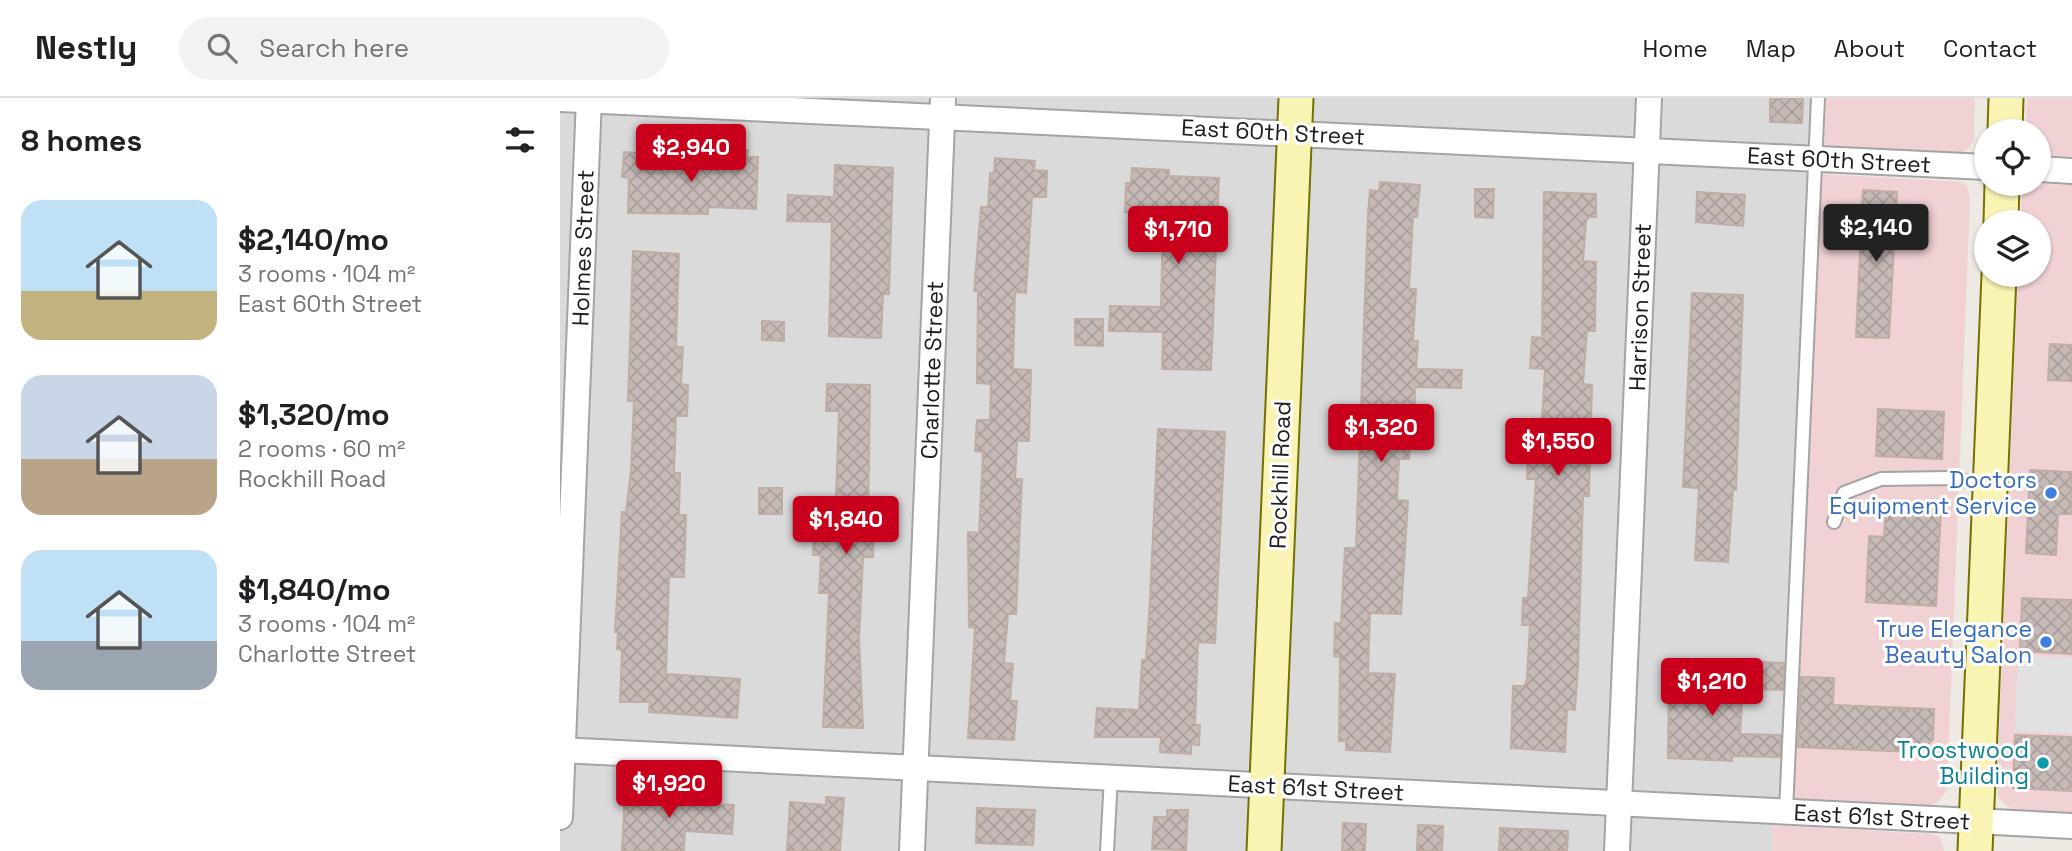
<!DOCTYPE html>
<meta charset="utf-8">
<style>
body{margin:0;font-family:"Space Grotesk",sans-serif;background:#f2f2f2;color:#202124;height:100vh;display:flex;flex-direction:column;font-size:26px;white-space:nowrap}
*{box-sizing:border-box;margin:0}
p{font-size:23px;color:#757577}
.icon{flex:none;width:38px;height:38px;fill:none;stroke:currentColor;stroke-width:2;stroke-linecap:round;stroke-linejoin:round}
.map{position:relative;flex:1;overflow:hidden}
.drawer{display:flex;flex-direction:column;background:#fff;width:560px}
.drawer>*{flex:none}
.controls{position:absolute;left:1414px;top:21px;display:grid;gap:14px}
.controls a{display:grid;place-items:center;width:77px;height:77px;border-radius:50%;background:#fff;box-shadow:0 2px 5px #0004;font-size:35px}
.price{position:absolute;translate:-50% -60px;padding:0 16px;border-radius:7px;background:#c9001b;color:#fff;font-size:23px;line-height:46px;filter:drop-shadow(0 2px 4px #0008)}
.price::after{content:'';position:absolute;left:50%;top:42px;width:21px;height:16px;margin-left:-10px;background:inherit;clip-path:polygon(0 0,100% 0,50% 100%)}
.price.active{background:#222;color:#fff}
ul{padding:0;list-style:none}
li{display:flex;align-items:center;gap:21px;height:175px;padding:0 21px}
li span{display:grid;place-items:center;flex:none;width:196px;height:140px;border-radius:21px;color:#555}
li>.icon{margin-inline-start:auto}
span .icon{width:84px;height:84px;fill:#fffc;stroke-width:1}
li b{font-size:30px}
h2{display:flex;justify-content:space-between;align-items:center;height:84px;padding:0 21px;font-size:30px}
header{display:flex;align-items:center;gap:42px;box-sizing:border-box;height:98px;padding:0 35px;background:#fff;border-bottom:2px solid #e0e0e0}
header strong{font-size:33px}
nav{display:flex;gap:38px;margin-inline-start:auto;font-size:24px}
.search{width:490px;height:63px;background:#f2f2f2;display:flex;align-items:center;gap:18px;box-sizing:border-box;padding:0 24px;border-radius:38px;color:#757577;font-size:26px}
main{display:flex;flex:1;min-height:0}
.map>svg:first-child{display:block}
</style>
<header>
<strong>Nestly</strong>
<div class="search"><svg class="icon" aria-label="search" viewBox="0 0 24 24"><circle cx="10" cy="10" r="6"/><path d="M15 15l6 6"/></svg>Search here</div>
<nav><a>Home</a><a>Map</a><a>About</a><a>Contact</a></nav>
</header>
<main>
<section class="drawer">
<h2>8 homes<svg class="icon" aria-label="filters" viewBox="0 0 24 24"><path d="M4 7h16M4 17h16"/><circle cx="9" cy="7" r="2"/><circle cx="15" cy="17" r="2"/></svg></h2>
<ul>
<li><span style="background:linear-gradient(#bfe0f5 65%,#c2b280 0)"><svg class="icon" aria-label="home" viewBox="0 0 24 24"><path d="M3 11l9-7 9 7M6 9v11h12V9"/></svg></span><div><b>$2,140/mo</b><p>3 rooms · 104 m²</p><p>East 60th Street</p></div></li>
<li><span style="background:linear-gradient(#c9d6e8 60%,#b9a48a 0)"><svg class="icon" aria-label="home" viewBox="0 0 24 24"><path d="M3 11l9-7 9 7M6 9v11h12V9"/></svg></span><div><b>$1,320/mo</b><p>2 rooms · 60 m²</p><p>Rockhill Road</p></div></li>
<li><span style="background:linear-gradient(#bfe0f5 65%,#9aa5b1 0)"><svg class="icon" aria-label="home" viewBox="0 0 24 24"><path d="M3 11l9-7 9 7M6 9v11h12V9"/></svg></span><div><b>$1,840/mo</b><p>3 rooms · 104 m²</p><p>Charlotte Street</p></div></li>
</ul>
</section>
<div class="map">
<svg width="1512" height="753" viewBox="0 0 1512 753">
<defs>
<pattern id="building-cross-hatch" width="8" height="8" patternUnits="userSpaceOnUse" patternTransform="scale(1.75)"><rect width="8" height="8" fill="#c6bab6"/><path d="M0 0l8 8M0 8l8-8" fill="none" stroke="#aa9f9c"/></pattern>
</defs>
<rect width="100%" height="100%" fill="#eee9e2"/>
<!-- residential -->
<path fill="#dbdada" d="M0,0h1253l-33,703 -8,24v26h-1212z"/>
<!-- commercial -->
<g fill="#f0d1d4">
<path d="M1266,0h149l-1,40 -4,9 -7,5 -139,-5z"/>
<path d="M1467,0h45v58l-33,-1v-24h-13z"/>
<path d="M1261,76l141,8 4,3 4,12 -23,593 -10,13 -10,3 -134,-7z"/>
<path d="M1486,86l26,1v629l-56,-3 -11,-6 -7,-9 -1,-15 21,-506h21v-53h-18v-21l3,-9z"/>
<path d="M1212,727l160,9 7,2 5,15h-172z"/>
</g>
<!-- parking -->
<path fill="#e1e1e1" d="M1458,558l54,2v75l-57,-2z"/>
<!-- building -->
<g fill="url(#building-cross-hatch)" stroke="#c0ada4" stroke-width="2">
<path d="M1210,0h33l-1,25 -32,-1z"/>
<path d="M163,52h25l-1,7h11l-2,52 -48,-2v7l-80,-1 1,-35 -7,-1 2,-25 27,2 -1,7 40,3v-8l33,2z"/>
<path d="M435,60l40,3 -1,9 13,1 -1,26h-14l-6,96 -11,-1 -2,77 18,1 -2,71h-12l-2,38h7l-6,135h-8l-4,49 9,1 -3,37h7l-3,39 -46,-2 7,-110 -6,-1 -1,-95 11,1 4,-81 -8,-1 2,-31h13l1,-36 -14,-1 1,-92h-4l7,-84h7l2,-34h4z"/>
<path d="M275,67l58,3 -4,126h-6l-2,44 -52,-2 3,-114 -45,-1 1,-26 46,2z"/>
<path d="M572,70l37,2v6l50,2 -8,192 -49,-1 1,-37 -54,-1 1,-25 51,1 2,-93 -38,-2 1,-29h5z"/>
<path d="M820,84l40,3 -3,32h-4l-4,72h7l-3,52h5l-2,28 46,1 -1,18 -46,-1 -1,55h-4l-1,17h-10l-2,41 11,1 -7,113 -31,-1 -2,60 27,1 -5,78 -44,-2v-9h-7l1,-84 -6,-1 1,-33h6l4,-75h11l12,-335 2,-23 9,1z"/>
<path d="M915,91h19l-1,29 -18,-1z"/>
<path d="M1303,92l34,2 -8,146 -33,-1z"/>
<path d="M984,94l52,2v23h-7l-3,4 -3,40 13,1 -1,69h-8l-4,53 9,1 -3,111h-6l-5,171 -3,43 -8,-1 -2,43 -54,-4 2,-62h12l2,-9 3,-52h-8l1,-27h5l8,-119h-9l1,-29h7l2,-30 5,1 3,-52 -15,-1 2,-31 10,1z"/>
<path d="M1137,94l48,3 -2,31 -47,-4z"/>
<path d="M73,153l46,3 -3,93h7l-2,37 7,1 -1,31h-11l-2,57h6l-1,42h7l-2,62h-15l-3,97 74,5 -3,39 -88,-6 1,-10h-30l2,-52 -5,-1 1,-17h-3l7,-120h4l5,-41 3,-70h-6z"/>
<path d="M1132,195l51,2 -7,195h-3l-5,72 -33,-2 4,-72 -16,-1z"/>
<path d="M515,221h28v27l-28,-1z"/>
<path d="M202,223l22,1v19l-22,-1z"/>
<path d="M1490,246l22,1v36l-24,-1z"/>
<path d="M267,286l43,1 -2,143h6l-1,29h-10l-4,82 4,89 -40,-1 6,-134h-10l2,-38h-8l1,-29h21l4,-115h-13z"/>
<path d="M1318,311l66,3 -2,47 -66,-3z"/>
<path d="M598,331l67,3 -10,211 -17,-1 -3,83h5l-1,20 -8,-1v10l-31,-2 1,-15h-66l2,-29 42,2 3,-50h4l4,-61z"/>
<path d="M1470,372l42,2v42h-14l-2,41 -30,-2z"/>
<rect x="199" y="390" width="23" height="26"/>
<path d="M1326,407l55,3 -5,98 -70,-4 3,-66 15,1z"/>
<path d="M1462,500l50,2v54l-52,-3z"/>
<path d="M1197,564l27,1 -1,27 -28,-1z"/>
<path d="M1109,571l75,4 -4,61 41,1 -1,22 -48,-1v5l-64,-3z"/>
<path d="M1241,579l33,1 -1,27 101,4 -1,30 -7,8h-14v5l-114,-5z"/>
<path d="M1455,637l57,2v54l-59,-3z"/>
<path d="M65,692l61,3 -1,9 49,3 -2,29 -47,-3 -1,20h-62z"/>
<path d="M266,699l18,1 -4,53h-53l3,-49 36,3z"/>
<path d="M417,710l58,2 -2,35 -57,-2z"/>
<path d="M607,712h21l-2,40 -34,-1 2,-32h13z"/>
<path d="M783,725l23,1 -1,27h-23z"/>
<path d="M858,727l25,1 -1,25h-25z"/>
<path d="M940,730l68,3 -1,20h-68z"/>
</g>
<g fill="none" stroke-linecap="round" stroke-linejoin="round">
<!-- service casing -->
<g stroke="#a4a4a4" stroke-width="16">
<g id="service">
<path d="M1274,424l10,-29 37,-14 69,-1 39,7"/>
<path d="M1226,714l32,-714"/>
<path d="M547,753l4,-74"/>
</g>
</g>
<!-- minor casing -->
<g stroke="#a4a4a4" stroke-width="28">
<g id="minor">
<path d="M0,1l1426,68"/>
<path d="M1479,71l33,2"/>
<path d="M0,652l1512,76"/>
<path d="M0,719l29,-719"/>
<path d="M352,753l31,-753"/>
<path d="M1057,753l32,-753"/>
</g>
</g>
<!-- secondary casing -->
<g stroke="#747103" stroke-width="37">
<g id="secondary">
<path d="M1445,33l1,-33"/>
<path d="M1441,124l1,-38"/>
<path d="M704,753l32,-753"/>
<path d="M1415,753l24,-576"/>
</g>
</g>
<!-- service -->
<use href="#service" stroke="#fff" stroke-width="12"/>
<!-- minor -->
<use href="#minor" stroke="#fff" stroke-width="24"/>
<!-- secondary -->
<use href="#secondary" stroke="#faf4b4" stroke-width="33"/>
</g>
<!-- markers -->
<g fill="#3f7fe0" stroke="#fff" stroke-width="2.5">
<circle cx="1491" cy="395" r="7"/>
<circle cx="1486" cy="544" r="7"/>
</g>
<circle fill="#0f9aa8" stroke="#fff" stroke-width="2.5" cx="1483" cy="665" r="7"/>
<g text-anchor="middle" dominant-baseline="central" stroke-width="6" stroke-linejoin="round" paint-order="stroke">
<!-- street labels -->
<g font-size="23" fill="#1d1d1d" stroke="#fff">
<text transform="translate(713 34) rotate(3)">East 60th Street</text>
<text transform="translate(1279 62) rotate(3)">East 60th Street</text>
<text transform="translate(23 150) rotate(-88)">Holmes Street</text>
<text transform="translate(1080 209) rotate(-88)">Harrison Street</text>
<text transform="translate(372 272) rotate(-88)">Charlotte Street</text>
<text transform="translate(720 377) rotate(-88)">Rockhill Road</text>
<text transform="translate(756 690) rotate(3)">East 61st Street</text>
<text transform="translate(1322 719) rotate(3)">East 61st Street</text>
</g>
<!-- shop labels -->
<g font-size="23" fill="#366cbe" stroke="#fff" text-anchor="end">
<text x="1477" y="382">Doctors<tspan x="1477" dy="26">Equipment Service</tspan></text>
<text x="1472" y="531">True Elegance<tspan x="1472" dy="26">Beauty Salon</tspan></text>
</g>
<!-- culture labels -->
<g font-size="23" fill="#0d838f" stroke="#fff" text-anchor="end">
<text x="1469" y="652">Troostwood<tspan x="1469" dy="26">Building</tspan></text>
</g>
</g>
</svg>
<div class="controls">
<a><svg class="icon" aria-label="locate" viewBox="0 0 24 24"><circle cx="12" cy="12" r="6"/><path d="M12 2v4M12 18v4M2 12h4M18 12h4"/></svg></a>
<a><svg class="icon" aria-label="layers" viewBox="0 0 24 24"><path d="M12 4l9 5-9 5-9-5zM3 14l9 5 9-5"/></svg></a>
</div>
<b class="price" style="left:131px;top:86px">$2,940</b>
<b class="price active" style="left:1316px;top:166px">$2,140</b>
<b class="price" style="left:618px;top:168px">$1,710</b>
<b class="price" style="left:821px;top:366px">$1,320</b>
<b class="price" style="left:998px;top:380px">$1,550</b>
<b class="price" style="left:286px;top:458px">$1,840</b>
<b class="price" style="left:1152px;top:620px">$1,210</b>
<b class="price" style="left:109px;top:722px">$1,920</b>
</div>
</main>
